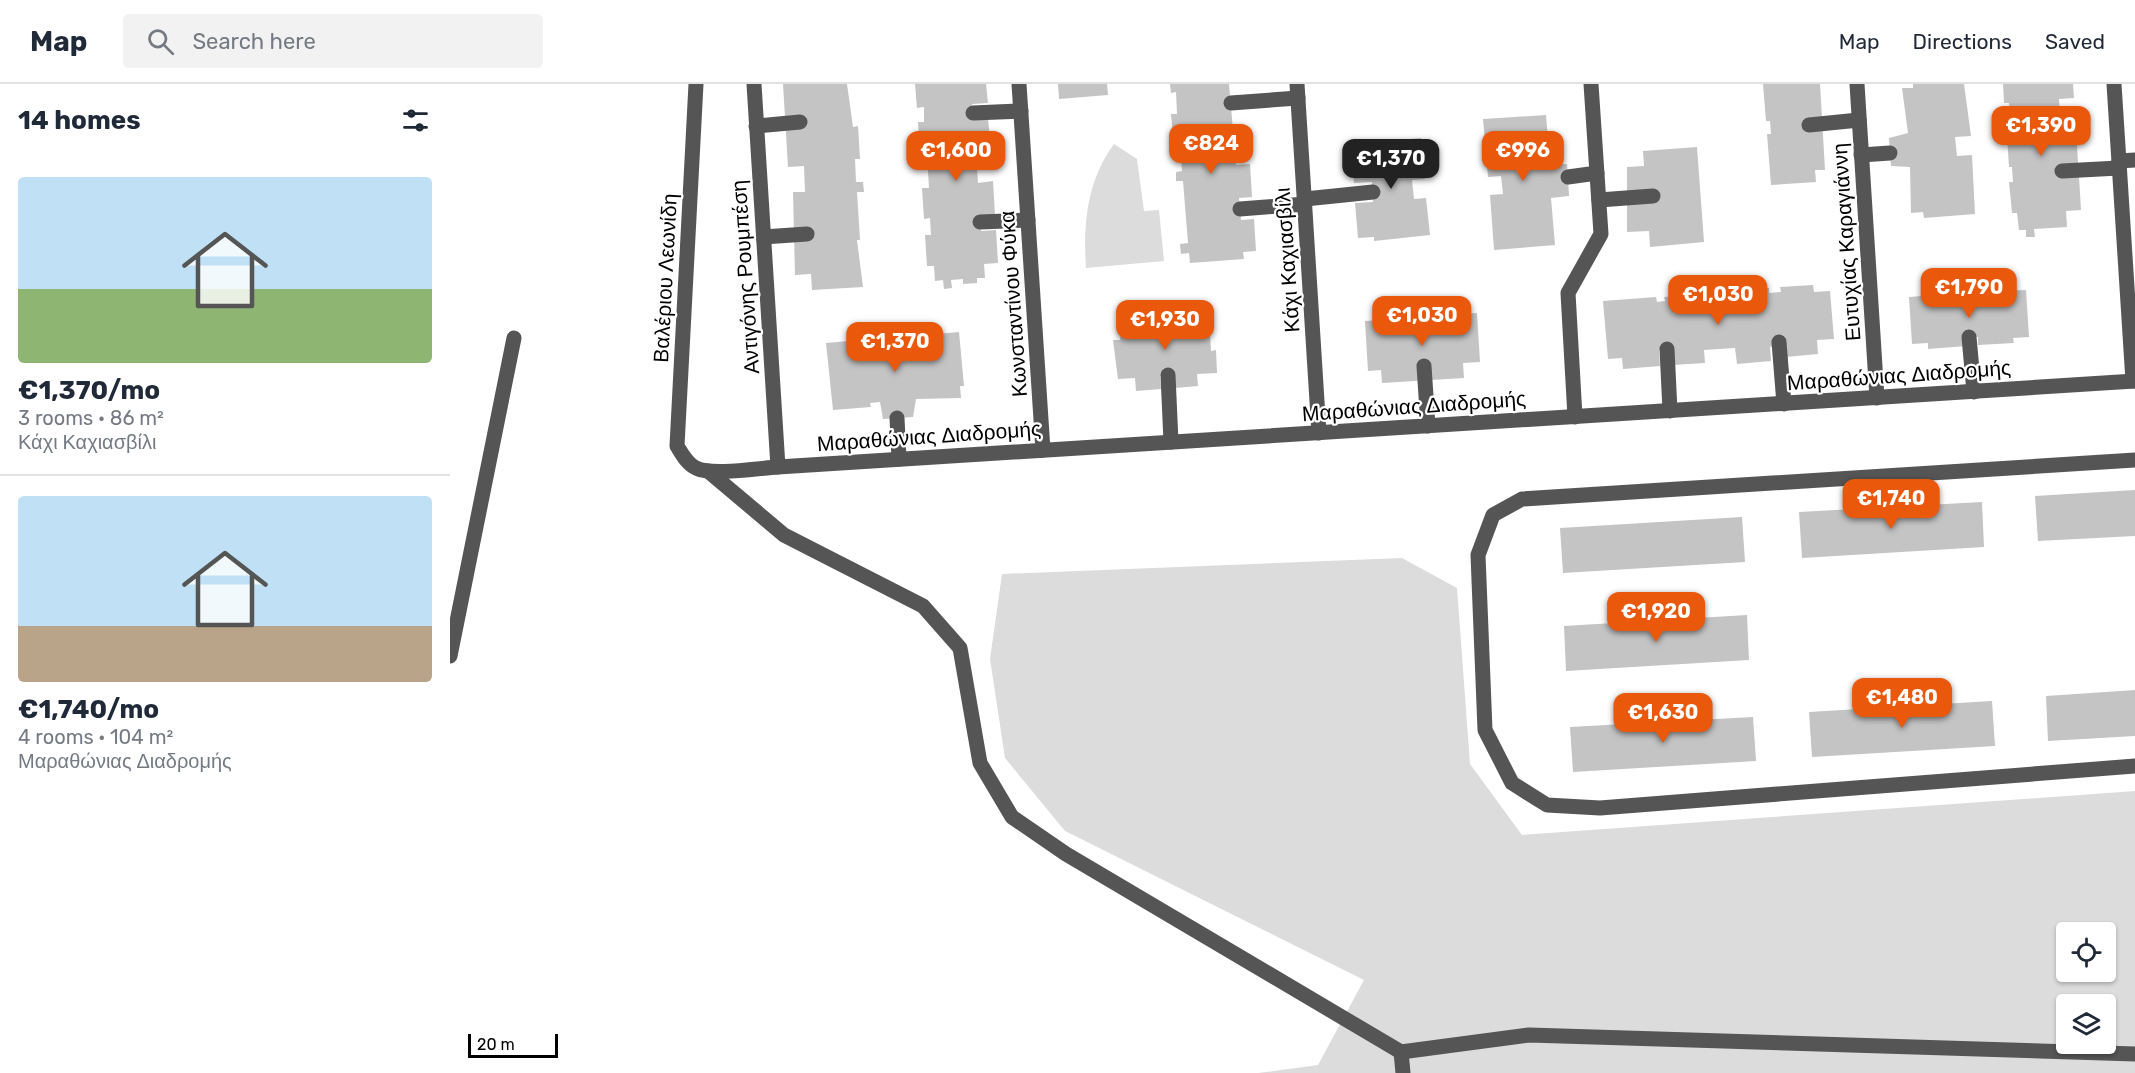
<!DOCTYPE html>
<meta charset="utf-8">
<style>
body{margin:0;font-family:Rubik,sans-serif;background:#f2f2f3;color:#1f2937;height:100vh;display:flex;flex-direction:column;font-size:22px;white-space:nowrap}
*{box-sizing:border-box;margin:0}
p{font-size:20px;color:#747a83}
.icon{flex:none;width:33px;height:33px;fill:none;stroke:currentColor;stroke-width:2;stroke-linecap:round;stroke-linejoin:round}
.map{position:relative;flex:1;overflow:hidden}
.sheet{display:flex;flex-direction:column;background:#fff;width:450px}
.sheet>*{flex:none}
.controls{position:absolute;left:1606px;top:838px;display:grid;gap:12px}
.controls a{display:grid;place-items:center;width:60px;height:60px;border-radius:6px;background:#fff;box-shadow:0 2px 4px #0004;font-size:30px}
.scale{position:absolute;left:18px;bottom:15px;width:90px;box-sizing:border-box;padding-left:6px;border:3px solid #000;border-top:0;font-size:16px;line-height:21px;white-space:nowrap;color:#000;-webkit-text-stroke:4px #fff;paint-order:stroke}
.price{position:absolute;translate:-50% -51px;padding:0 14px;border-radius:12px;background:#ea580c;color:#fff;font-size:20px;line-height:39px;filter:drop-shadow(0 2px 3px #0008)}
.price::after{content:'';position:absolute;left:50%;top:36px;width:18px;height:14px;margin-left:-9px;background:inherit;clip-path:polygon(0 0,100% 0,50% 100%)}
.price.on{background:#222;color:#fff}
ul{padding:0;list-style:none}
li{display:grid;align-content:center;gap:12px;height:318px;padding:0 18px}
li+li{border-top:2px solid #e0e1e3}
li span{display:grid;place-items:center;height:186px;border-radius:6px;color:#555}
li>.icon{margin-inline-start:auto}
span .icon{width:108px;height:108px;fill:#fffc;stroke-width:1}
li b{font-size:26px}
h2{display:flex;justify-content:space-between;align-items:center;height:72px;padding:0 18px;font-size:26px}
header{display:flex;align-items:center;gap:36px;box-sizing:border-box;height:84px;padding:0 30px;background:#fff;border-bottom:2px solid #e0e1e3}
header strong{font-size:28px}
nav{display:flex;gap:33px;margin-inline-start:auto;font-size:21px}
.search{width:420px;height:54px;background:#f2f2f3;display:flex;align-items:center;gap:15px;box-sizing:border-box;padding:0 21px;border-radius:6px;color:#747a83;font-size:22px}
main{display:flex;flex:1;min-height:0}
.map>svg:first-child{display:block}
</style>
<header>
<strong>Map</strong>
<div class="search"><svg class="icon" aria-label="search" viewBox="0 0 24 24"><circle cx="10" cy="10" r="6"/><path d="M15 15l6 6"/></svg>Search here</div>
<nav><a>Map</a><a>Directions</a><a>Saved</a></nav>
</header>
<main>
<section class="sheet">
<h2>14 homes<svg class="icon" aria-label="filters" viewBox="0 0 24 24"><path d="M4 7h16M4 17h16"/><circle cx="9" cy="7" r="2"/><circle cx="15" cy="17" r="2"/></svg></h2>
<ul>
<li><span style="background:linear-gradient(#bfe0f5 60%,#8fb573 0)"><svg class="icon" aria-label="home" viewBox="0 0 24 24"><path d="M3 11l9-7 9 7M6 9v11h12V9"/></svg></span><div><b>€1,370/mo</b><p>3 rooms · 86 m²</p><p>Κάχι Καχιασβίλι</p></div></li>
<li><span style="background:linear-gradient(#bfe0f5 70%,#b9a48a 0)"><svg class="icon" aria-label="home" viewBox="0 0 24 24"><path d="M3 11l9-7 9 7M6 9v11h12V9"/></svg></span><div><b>€1,740/mo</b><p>4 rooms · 104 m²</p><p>Μαραθώνιας Διαδρομής</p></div></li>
</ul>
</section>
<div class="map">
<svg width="1685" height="989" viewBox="0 0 1685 989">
<rect width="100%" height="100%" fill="#fff"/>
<!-- green -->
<g fill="#dcdcdc" fill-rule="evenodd">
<path d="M664,60l23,15 7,52 15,-1 5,51 -78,7c-3,-45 1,-87 28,-124z"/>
<path d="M952,474l55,30 13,176 52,71 613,-44v282h-877l60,-8 46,-85 -299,-149 -60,-73 -15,-99 12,-85zM1617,849h39v39h-39zM1617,921h39v39h-39z"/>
</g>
<!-- building -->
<g fill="#c4c4c4">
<path d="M333,0h64l6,43 5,-1 2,33h-5l1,23h7l1,10h-7l3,48h-3l6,47 -51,3 -1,-16 -16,1 -2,-83h12l-1,-26 -16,1z"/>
<path d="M465,0h71l2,19 -16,1 2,15 14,-1 3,33 -15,1 2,31 15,-2 2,34 -15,7 1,9 15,-1 2,33 -14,1 1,14h-8v5l-14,1v-5l-12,1 1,8 -8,1 -1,-9 -8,1 -1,-15h-7l-2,-31h6l-1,-17 -6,1 -2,-31h7l-2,-34h-7l-2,-32h6v-15l-7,1z"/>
<path d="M608,0h49l1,11 -49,4z"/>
<path d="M720,0h59l7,81 14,-1 2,33 -13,1 2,22 13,-1 2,32 -13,1 1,7 -54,4 -1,-10 -8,1 -1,-10 8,-1 -5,-62h-7v-9l6,-1 -2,-24 -6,1 -3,-34h6l-1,-22 -5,1z"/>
<path d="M1313,0h57l5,86h-10l1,12 -45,3 -4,-51h4l-1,-13h-4z"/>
<path d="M1463,0h51l7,52 -16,1 2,19 15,-1 3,59 -51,4 -1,-6 -12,1 -1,-46 -19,-1 -2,-28 19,-5 -6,-45h11z"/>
<path d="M1553,0h70l1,14 -15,1 2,34 15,-2 3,46 2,33 -15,1 1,16 -33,2 1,8h-9v-7h-7l-2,-17h-5l-3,-31h4l-1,-15h-3l-2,-31 4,-1 -2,-32h-5z"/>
<path d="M1096,31l4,50 17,-1 1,13 1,19 -18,2 4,47 -61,5 -4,-55 13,-1 -2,-18 -13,1 -5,-58z"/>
<path d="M971,54l4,41 -13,1 2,19 12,-1 4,37 -56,6v-4l-16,1 -3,-35 18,-1 -1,-20 -18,1 -3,-33 20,-2 -1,-5z"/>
<path d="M1247,63l7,95 -54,5 -1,-16 -22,1v-65l17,-1 -1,-15z"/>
<path d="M1363,201l1,7 16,-1 4,48 -17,1 1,14 -32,3 -16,-11 1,15 -34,3 -2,-16 -31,2 1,13 -32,2 -1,-16 -13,1 1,16 -37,3 -1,-11 -14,1 -5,-58 53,-4 1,5 8,-1 -1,-4 105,-9v5l12,-1 -1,-5z"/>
<path d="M1576,206l3,47 -16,1 1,5 -36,2v-8l-13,1 1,8 -38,3v-6l-16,1 -3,-47 53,-4v6l13,-1v-6z"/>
<path d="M731,229l1,8 7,-1v-3l16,-1v3h4l2,32 5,-1 1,23 -20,1 1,12 -23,2 -1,-13 -14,1 1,13 -25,2 -1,-13 -17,1 -5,-39h7l2,-19 18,-1v4l7,-1v-7l12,-1v7l11,-1 -1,-7z"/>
<path d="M1027,229l3,49 -17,1 1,15 -82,5 -1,-13 -13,1 -3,-50z"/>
<path d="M509,248l5,54h-4l1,12 -45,1 -3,18 -30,2 -3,-17 -10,1 1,4 -38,3 -7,-67 56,-5 1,14 22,-2 -1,-13z"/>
<path d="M1685,406v46l-97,5 -3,-45z"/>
<path d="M1532,418l2,45 -182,11 -3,-46z"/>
<path d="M1292,433l3,45 -182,11 -3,-45z"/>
<path d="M1297,531l2,45 -183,11 -2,-45z"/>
<path d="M1685,606v46l-87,5 -2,-45z"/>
<path d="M1542,617l3,45 -183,11 -3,-45z"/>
<path d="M1303,633l3,44 -183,11 -3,-45z"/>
</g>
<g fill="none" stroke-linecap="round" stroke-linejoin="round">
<!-- minor -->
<g stroke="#555" stroke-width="15">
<path d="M246,0l-19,362c5,8 10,18 19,22 16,8 63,0 82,-1l1357,-86"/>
<path d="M304,0l24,383"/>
<path d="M569,0l24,366"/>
<path d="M847,0l22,349"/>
<path d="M1407,0l20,314"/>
<path d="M1664,0l19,297"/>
<path d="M781,19l67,-5"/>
<path d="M523,29l48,-2"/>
<path d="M1359,41l50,-5"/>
<path d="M306,42l44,-4"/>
<path d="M1411,71l29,-2"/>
<path d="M1669,77l16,-1"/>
<path d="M1612,87l57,-3"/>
<path d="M1118,93l29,-4"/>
<path d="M855,115l68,-7"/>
<path d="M1149,116l54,-4"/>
<path d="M790,125l65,-5"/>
<path d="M530,138l48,-2"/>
<path d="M313,153l44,-3"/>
<path d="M1519,253l5,55"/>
<path d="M1329,258l5,62"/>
<path d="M1217,265l3,62"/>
<path d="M974,282l4,60"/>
<path d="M718,291l3,67"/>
<path d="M1125,333l-7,-124 33,-59 -10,-150"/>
<path d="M447,334l2,41"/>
<path d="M1685,376l-613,39 -29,16 -15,40 7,175 27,53 35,22 53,3 535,-42"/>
<path d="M258,387l76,64 139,71 37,42 20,115 32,54 54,37 335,198 128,-17 606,19"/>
<path d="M0,572l64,-318"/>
<path d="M951,968l2,21"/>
</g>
</g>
<g text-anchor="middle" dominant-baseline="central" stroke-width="4.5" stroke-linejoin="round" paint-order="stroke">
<!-- street labels -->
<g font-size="21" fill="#000" stroke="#fff">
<text transform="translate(1396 158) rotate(-94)">Ευτυχίας Καραγιάννη</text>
<text transform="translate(837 176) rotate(-94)">Κάχι Καχιασβίλι</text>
<text transform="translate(295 193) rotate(-94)">Αντιγόνης Ρουμπέση</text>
<text transform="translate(215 194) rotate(-87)">Βαλέριου Λεωνίδη</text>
<text transform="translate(563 220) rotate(-94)">Κωνσταντίνου Φύκα</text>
<text transform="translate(1449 291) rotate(-4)">Μαραθώνιας Διαδρομής</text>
<text transform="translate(964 322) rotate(-4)">Μαραθώνιας Διαδρομής</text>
<text transform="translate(479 352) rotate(-4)">Μαραθώνιας Διαδρομής</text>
</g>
</g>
</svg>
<div class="controls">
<a><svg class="icon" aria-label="locate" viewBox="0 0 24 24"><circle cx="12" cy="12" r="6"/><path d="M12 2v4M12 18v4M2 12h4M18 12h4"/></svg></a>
<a><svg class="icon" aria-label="layers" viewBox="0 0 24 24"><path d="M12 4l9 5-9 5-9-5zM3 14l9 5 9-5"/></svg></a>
</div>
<div class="scale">20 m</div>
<b class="price" style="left:1591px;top:73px">€1,390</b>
<b class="price" style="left:761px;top:91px">€824</b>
<b class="price" style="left:506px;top:98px">€1,600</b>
<b class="price" style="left:1073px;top:98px">€996</b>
<b class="price on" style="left:941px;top:106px">€1,370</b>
<b class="price" style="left:1519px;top:235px">€1,790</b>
<b class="price" style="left:1268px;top:242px">€1,030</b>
<b class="price" style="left:972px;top:263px">€1,030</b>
<b class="price" style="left:715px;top:267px">€1,930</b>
<b class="price" style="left:445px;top:289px">€1,370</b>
<b class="price" style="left:1441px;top:446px">€1,740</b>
<b class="price" style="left:1206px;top:559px">€1,920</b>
<b class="price" style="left:1452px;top:645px">€1,480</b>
<b class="price" style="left:1213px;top:660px">€1,630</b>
</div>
</main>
